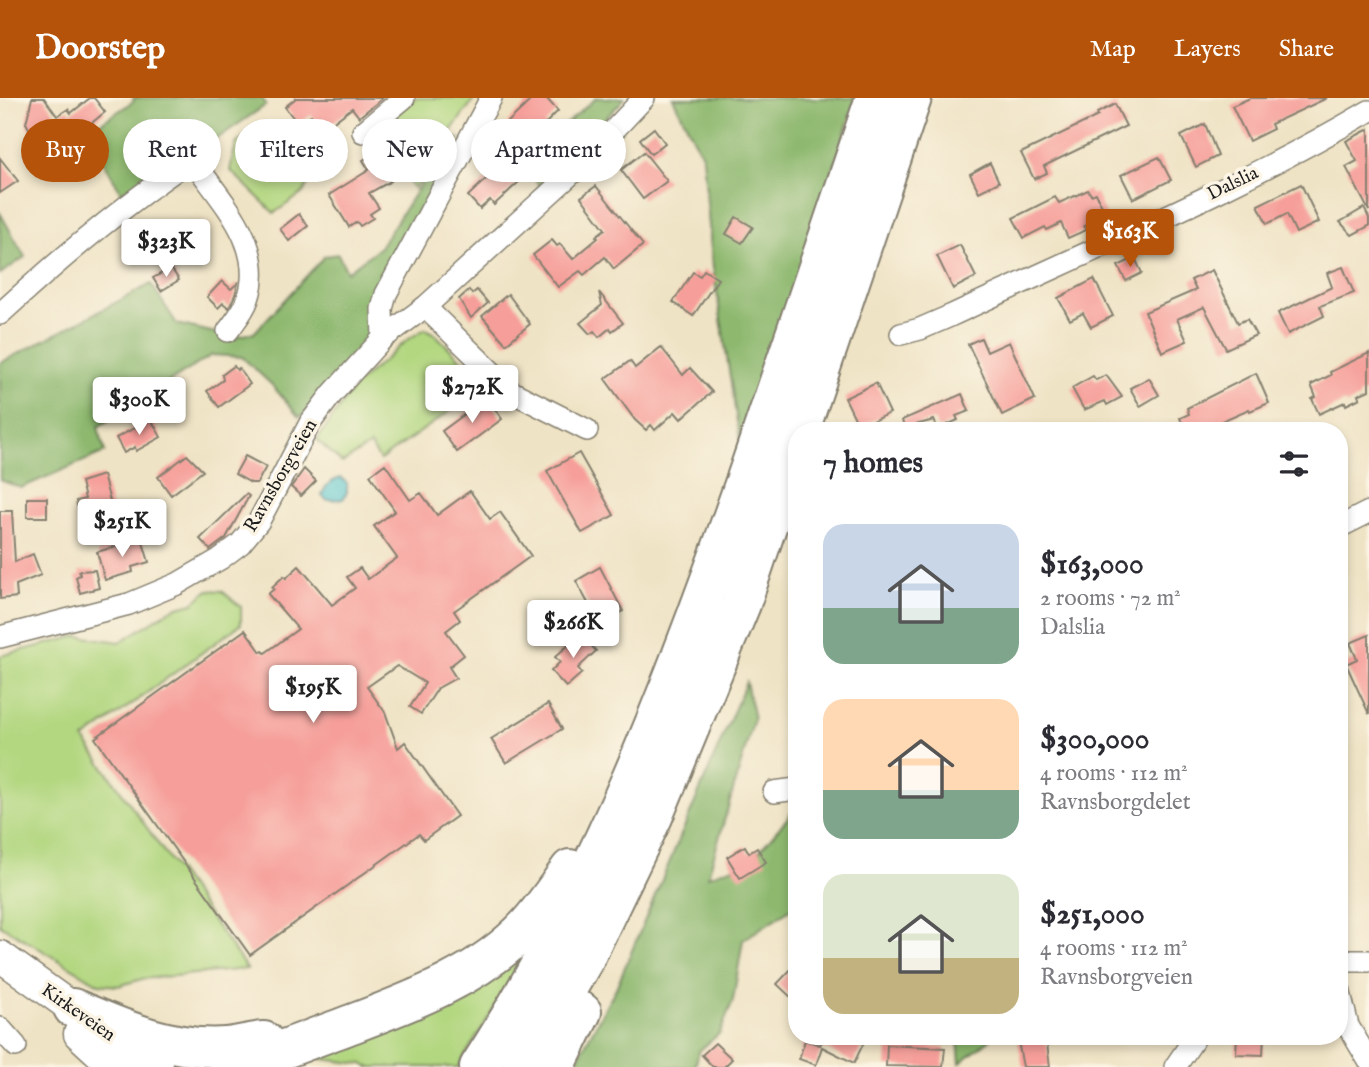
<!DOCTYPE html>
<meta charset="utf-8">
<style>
body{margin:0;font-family:"IM FELL English",serif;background:#f7f7f7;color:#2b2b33;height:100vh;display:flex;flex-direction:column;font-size:26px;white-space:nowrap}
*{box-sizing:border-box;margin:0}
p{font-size:23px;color:#7c7c81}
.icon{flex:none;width:38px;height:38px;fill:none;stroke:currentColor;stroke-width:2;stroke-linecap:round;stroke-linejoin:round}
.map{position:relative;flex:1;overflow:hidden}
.drawer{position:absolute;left:788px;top:324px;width:560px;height:623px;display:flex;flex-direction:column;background:#fff;border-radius:28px;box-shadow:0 4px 10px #0003}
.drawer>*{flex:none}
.hud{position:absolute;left:21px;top:21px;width:662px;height:63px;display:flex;gap:14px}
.price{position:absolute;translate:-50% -60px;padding:0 16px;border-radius:7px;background:#fff;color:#222;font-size:23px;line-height:46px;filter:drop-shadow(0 2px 4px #0008)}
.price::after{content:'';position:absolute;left:50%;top:42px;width:21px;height:16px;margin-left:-10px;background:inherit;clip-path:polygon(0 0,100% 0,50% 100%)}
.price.current{background:#b45309;color:#fff}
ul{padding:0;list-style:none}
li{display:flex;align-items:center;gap:21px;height:175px;padding:0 35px}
li span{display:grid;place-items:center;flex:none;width:196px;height:140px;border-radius:21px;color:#555}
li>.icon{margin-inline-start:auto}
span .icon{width:84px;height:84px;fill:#fffc;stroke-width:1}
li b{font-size:30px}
h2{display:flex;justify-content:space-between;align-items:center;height:84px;padding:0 35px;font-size:30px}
.tag{padding:0 24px;border-radius:32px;background:#fff;box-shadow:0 4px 10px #0003;font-size:24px;line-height:63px}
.tag.current{background:#b45309;color:#fff}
header{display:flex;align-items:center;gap:42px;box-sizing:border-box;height:98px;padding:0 35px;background:#b45309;color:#fff}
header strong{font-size:33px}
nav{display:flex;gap:38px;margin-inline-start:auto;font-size:24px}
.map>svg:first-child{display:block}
</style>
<header>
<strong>Doorstep</strong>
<nav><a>Map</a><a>Layers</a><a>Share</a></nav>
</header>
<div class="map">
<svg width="1369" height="969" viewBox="0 0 1369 969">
<rect width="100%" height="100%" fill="#fcf5e5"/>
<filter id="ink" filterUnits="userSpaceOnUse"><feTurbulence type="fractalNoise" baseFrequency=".0143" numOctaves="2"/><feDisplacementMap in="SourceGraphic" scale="14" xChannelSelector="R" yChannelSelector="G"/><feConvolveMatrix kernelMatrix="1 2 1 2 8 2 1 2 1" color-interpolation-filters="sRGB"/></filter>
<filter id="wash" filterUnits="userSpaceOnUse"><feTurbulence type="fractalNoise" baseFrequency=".00686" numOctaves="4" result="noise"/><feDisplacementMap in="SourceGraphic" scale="28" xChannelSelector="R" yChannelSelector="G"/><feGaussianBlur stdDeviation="1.57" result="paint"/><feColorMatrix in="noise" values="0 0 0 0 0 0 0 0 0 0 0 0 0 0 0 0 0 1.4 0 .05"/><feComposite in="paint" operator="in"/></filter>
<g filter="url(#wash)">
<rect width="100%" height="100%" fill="#efe3c5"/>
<!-- green -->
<g fill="#b2d780" stroke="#677a4e" stroke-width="2">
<path d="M415,0h60l-24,33 -37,58c-10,-15 -35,-46 -35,-63z"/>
<path d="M277,30l35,48 -9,17 -29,20 -44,-43 6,-26 16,-15z"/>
<path d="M425,231l10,5 52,51 -107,75 -10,-15 -28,18 -25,-23 38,-54 52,-46z"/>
<path d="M208,492l14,1 19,16v17l-157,115 163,230 -105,10 -24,7 -19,-2 -99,-59v-269l78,-20 42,6 54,-34 19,-5z"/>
<path d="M536,834l-27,52 -51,83h-90l-5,-3 -41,-5 -3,-4z"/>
</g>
<!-- forest -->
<g fill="#8db86e" stroke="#546a45" stroke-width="2">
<path d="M133,0h129l4,7 -140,96 -39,-69 47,-31z"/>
<path d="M596,0h29l-84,89 -20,-24z"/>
<path d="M673,0h183l-114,356 -30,-193 -9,-104z"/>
<path d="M452,38l8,3 -93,204 -63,72 -5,2 -27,-32 -30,-28 -30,-2 -114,72 7,25 -84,36 -21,-8v-117l151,-79 26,40 56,13 21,-4 71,-77 13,-2 9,18 33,-25z"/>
<path d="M0,115l25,44 -25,17z"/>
<path d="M746,584l8,37 -46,157 43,-15 45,-53v97l-53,35 -10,60 -13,33 -21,18 -3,12 -3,4h-120l43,-79z"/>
<path d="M917,938h77l-34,27 -2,-24z"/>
</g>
<!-- water -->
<path fill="#59c6cf" stroke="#3a7176" stroke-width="2" d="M341,380l6,5v9l-4,7 -16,1 -5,-4c3,-11 8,-15 19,-18z"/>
<g id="blocks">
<!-- building -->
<g fill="#f69f9a">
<path d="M32,0h12l13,18 11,-7 3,4 19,-15h4l11,14 -55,45 -4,-6h-4l-16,-28z"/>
<path d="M296,0h87l-24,19 -7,-9 -29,22 -12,-15 -13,9 -13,-17z"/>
<path d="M533,0h13l12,13 -13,13 4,4 -19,18 -6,-6 -31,29 -13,-14 31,-28 -4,-4z"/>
<path d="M1250,0h77l-56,26 2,5 -24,12 -17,-35z"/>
<path d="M1115,6l11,22 -82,40 3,7 -13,6 -13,-26 77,-37 -1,-3z"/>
<path d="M1205,26l13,32 -22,11 -15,-31z"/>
<path d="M654,30l11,15 -14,11 -11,-15z"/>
<path d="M1369,31v82l-23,-44 11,-6 -11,-20z"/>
<path d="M382,51l14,23 -8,4 3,5 -22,12 10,15 -9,6 3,4 -13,8 -3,-4 -8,5 -20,-32 40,-25 -6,-10z"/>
<path d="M644,54l23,29 -24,18 -22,-29z"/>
<path d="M1159,59l12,23 -38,19 -12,-24z"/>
<path d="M0,60l18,23 -18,12z"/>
<path d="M504,64l17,18 -27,25 -4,-5 -10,9 -12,-13z"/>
<path d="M990,65l9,19 -20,10 -9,-18z"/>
<path d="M1301,86l18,38 -23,11 -9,-19 -20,10 -9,-19z"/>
<path d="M596,88l47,59 -29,24 -9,-12 -21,18 -4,-4 -22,16 -25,-32 19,-15 5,6 3,-2 13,15 25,-21 -2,-2 9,-7 -24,-32z"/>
<path d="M1088,92l3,5 5,-2 10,23 -22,10 2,4 -18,8 -7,-15 -14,7 -2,-3 -21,11 -11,-20 42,-21 4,6z"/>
<path d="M1364,110l5,10v8l-17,9 -12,-13z"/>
<path d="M299,116l9,12 -19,15 -9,-12z"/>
<path d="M736,119l17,10 -11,16 -16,-9z"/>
<path d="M960,147l16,32 -23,12 -16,-33z"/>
<path d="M1135,160l7,15 -16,8 -8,-15z"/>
<path d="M1343,169l11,26 -34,13 4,10 -36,18 -10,-21 54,-26 -5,-14z"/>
<path d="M171,170l8,12 -18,11 -8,-13z"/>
<path d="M704,172l14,9 -25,37 -20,-14 20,-30 7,4z"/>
<path d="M1212,172l26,53 9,-4 9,16 -30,14 -22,-42 -27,12 10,22 -25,11 -17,-40 51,-22 -5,-10z"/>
<path d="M1094,181l19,37 -22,11 -8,-14 -13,7 -12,-22z"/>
<path d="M222,183l9,8 7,-6 -3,12 -6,13 -6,-5 -5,5 -11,-11z"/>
<path d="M469,192l3,4 5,-4 11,13 -17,15 -12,-19z"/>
<path d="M599,194l24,31 -11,8 -2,-3 -11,9 -5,-6 -4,3 -10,-11 22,-18z"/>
<path d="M508,196l22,30 -24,20 -24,-28z"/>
<path d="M981,240l6,14 22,-10 26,57 -33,16 -34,-71z"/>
<path d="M661,249l22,28 7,-7 22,24 -31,27 -6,-7 -20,18 -4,-5 -5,5 -11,-10 -30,-41 25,-18 5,7z"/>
<path d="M1369,255v37l-11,5 2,3 -14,7 -1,-3 -26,12 -7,-15 4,-2 -5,-12 20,-10 -1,-3z"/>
<path d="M234,268l3,4 2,-2 11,16 -31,23 -12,-16 16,-11 -1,-5z"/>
<path d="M1256,275l13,30 -19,8 -1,-2 -41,18 -2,-4 -21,7 -5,-12 9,-4 -2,-6z"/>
<path d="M1106,277l16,22 -15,8 -2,-4 -21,9 -12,-22 21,-12 3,4z"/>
<path d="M1149,280l10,17 -19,11 -10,-18z"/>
<path d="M876,285l14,30 -31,14 -14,-29z"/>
<path d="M962,296l7,17 -13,5 2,4 -20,9 -4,-9 -30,8 -2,-8z"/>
<path d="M487,300l15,21 -45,33 -15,-21z"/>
<path d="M151,321l10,18 -25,14 -1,-4 -11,6 -8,-15z"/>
<path d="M579,355l35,62 -32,18 -35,-62z"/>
<path d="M187,357l16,16 -32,24 -13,-18z"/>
<path d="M245,358l21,11 -9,16h-6l-16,-9z"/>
<path d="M385,366l25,36 11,-7 16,22 33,-24 20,28 10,-7 31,44 -77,55 6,9 -14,11 18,24 -15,12 7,11 -18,10 -17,26 -11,-7 15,-24 -28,-17 -30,21 18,25 13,36 7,-6 52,74 -33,24 -5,-6 -169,121 -155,-217 150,-108 16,22 2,-1 2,2 33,-24 -30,-35 6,-5 -2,-2 12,-11 2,2 13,-12 33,39 23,-17 -8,-11 13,-9 8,11 29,-21 -23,-32 21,-15 -25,-36z"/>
<path d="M304,371l12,12 -15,15 -10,-9z"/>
<path d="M103,377l11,41 -33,8 -5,-23 9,-2 -4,-17z"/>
<path d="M246,396l3,2 -23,42 -16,12 -10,-11z"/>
<rect x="27" y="400" width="20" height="19"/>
<path d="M0,413h12l3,51 18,-8 8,21 -25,10 1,12 -17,2z"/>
<path d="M142,441l7,23 -17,5 1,5 -28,8 -8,-28z"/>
<path d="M600,469l23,44 -17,9 -5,-7 -6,3 -19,-35z"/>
<path d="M95,472l4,18 -19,5 -4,-16 4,-2 -1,-4z"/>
<path d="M581,536l15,17 -18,17 4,5 -16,14 -15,-16 9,-9 -5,-5z"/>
<path d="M1369,537v79l-23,-50 11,-5 -7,-16z"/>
<path d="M548,606l14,25 -56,34 -15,-24z"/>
<path d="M745,748l4,7 8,-5 9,14 -26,16 -13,-21z"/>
<path d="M796,866v38l-19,-18z"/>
<path d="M825,938h42l-13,27 -32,-16 -6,18 -17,-6 6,-19 15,5z"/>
<path d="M1017,938h29l4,31h-27z"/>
<path d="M1237,938h27l-1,19 -27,-1z"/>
<path d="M715,945l17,16 -8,8h-11l-11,-12z"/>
<path d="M887,947l58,3 -2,19 -57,-1z"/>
</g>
</g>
</g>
<g filter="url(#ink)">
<use href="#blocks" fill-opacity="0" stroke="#868070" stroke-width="2"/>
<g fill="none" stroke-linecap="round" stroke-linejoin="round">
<!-- street casing -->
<g stroke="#868070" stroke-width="24">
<g id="street">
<path d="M363,34l41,-34"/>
<path d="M425,209l87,85 75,38"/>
<path d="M0,216c61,-56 123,-109 192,-155 28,41 75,86 56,140 -4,12 -13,22 -20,32"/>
<path d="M901,236l19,-5 30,-13c141,-66 285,-126 419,-205"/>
<path d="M383,240l-1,-29 4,-15 105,-196"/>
<path d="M1339,429l30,-15"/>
<path d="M0,539l129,-33 48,-20 43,-25 20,-15 19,-23 51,-98 22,-29 51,-56 42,-31 156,-142 63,-67"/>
<path d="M774,694l22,-3"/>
<path d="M1339,863h30"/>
<path d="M1339,891l9,37 21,35"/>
<path d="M0,930l16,18"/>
<path d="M1175,969l21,-31"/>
</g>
</g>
<!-- secondary casing -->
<g stroke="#868070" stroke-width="33">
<g id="secondary">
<path d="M0,858l118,85 40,26"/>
<path d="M79,936l36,33"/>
</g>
</g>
<!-- highway casing -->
<g stroke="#868070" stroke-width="42">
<g id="highway">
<path d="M800,332l112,-332"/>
<path d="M73,910c49,21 98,43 153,39 12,-1 25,-5 38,-6"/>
<path d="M229,969c38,-10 75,-26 112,-39 66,-25 138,-50 187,-103 16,-18 29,-37 42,-56"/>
<path d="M479,969c120,-185 198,-390 270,-597 43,-124 84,-248 126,-372"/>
<path d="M522,969l63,-109 68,-141 88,-213 55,-164"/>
<path d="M555,969l27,-55"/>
</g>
</g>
<!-- street -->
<use href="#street" stroke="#fff" stroke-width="21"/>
<!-- secondary -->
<use href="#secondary" stroke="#fff" stroke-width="30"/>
<!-- highway -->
<use href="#highway" stroke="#fff" stroke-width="38"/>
</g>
</g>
<g text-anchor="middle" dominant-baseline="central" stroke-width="7" stroke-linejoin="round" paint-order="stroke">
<!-- street labels -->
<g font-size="19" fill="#1c1c1c" stroke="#fcf5e5">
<text transform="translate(1233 86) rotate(-26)">Dalslia</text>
<text transform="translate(281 378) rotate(-60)">Ravnsborgveien</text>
<text transform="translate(78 915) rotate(35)">Kirkeveien</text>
</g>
</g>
</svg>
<b class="price current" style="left:1130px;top:171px">$163K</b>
<b class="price" style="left:166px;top:181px">$323K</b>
<b class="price" style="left:472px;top:327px">$272K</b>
<b class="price" style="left:139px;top:339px">$300K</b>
<b class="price" style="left:122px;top:461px">$251K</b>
<b class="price" style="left:573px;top:562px">$266K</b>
<b class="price" style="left:313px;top:627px">$195K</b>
<div class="hud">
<a class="tag current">Buy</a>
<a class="tag">Rent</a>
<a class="tag">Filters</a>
<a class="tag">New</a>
<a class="tag">Apartment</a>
</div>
<section class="drawer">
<h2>7 homes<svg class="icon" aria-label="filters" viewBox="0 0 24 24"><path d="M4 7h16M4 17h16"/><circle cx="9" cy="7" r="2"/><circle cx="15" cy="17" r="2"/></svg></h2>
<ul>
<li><span style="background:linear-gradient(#c9d6e8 60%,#7fa58c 0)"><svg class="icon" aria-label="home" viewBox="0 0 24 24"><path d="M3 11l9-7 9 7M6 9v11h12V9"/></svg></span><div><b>$163,000</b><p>2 rooms · 72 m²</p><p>Dalslia</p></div></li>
<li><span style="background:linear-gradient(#ffd9b3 65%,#7fa58c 0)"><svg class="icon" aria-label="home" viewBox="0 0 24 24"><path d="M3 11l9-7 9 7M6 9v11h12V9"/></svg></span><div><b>$300,000</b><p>4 rooms · 112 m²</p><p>Ravnsborgdelet</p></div></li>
<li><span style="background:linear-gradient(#dfe7d0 60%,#c2b280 0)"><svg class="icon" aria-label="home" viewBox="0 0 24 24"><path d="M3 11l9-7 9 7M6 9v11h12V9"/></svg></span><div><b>$251,000</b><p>4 rooms · 112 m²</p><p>Ravnsborgveien</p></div></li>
</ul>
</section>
</div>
